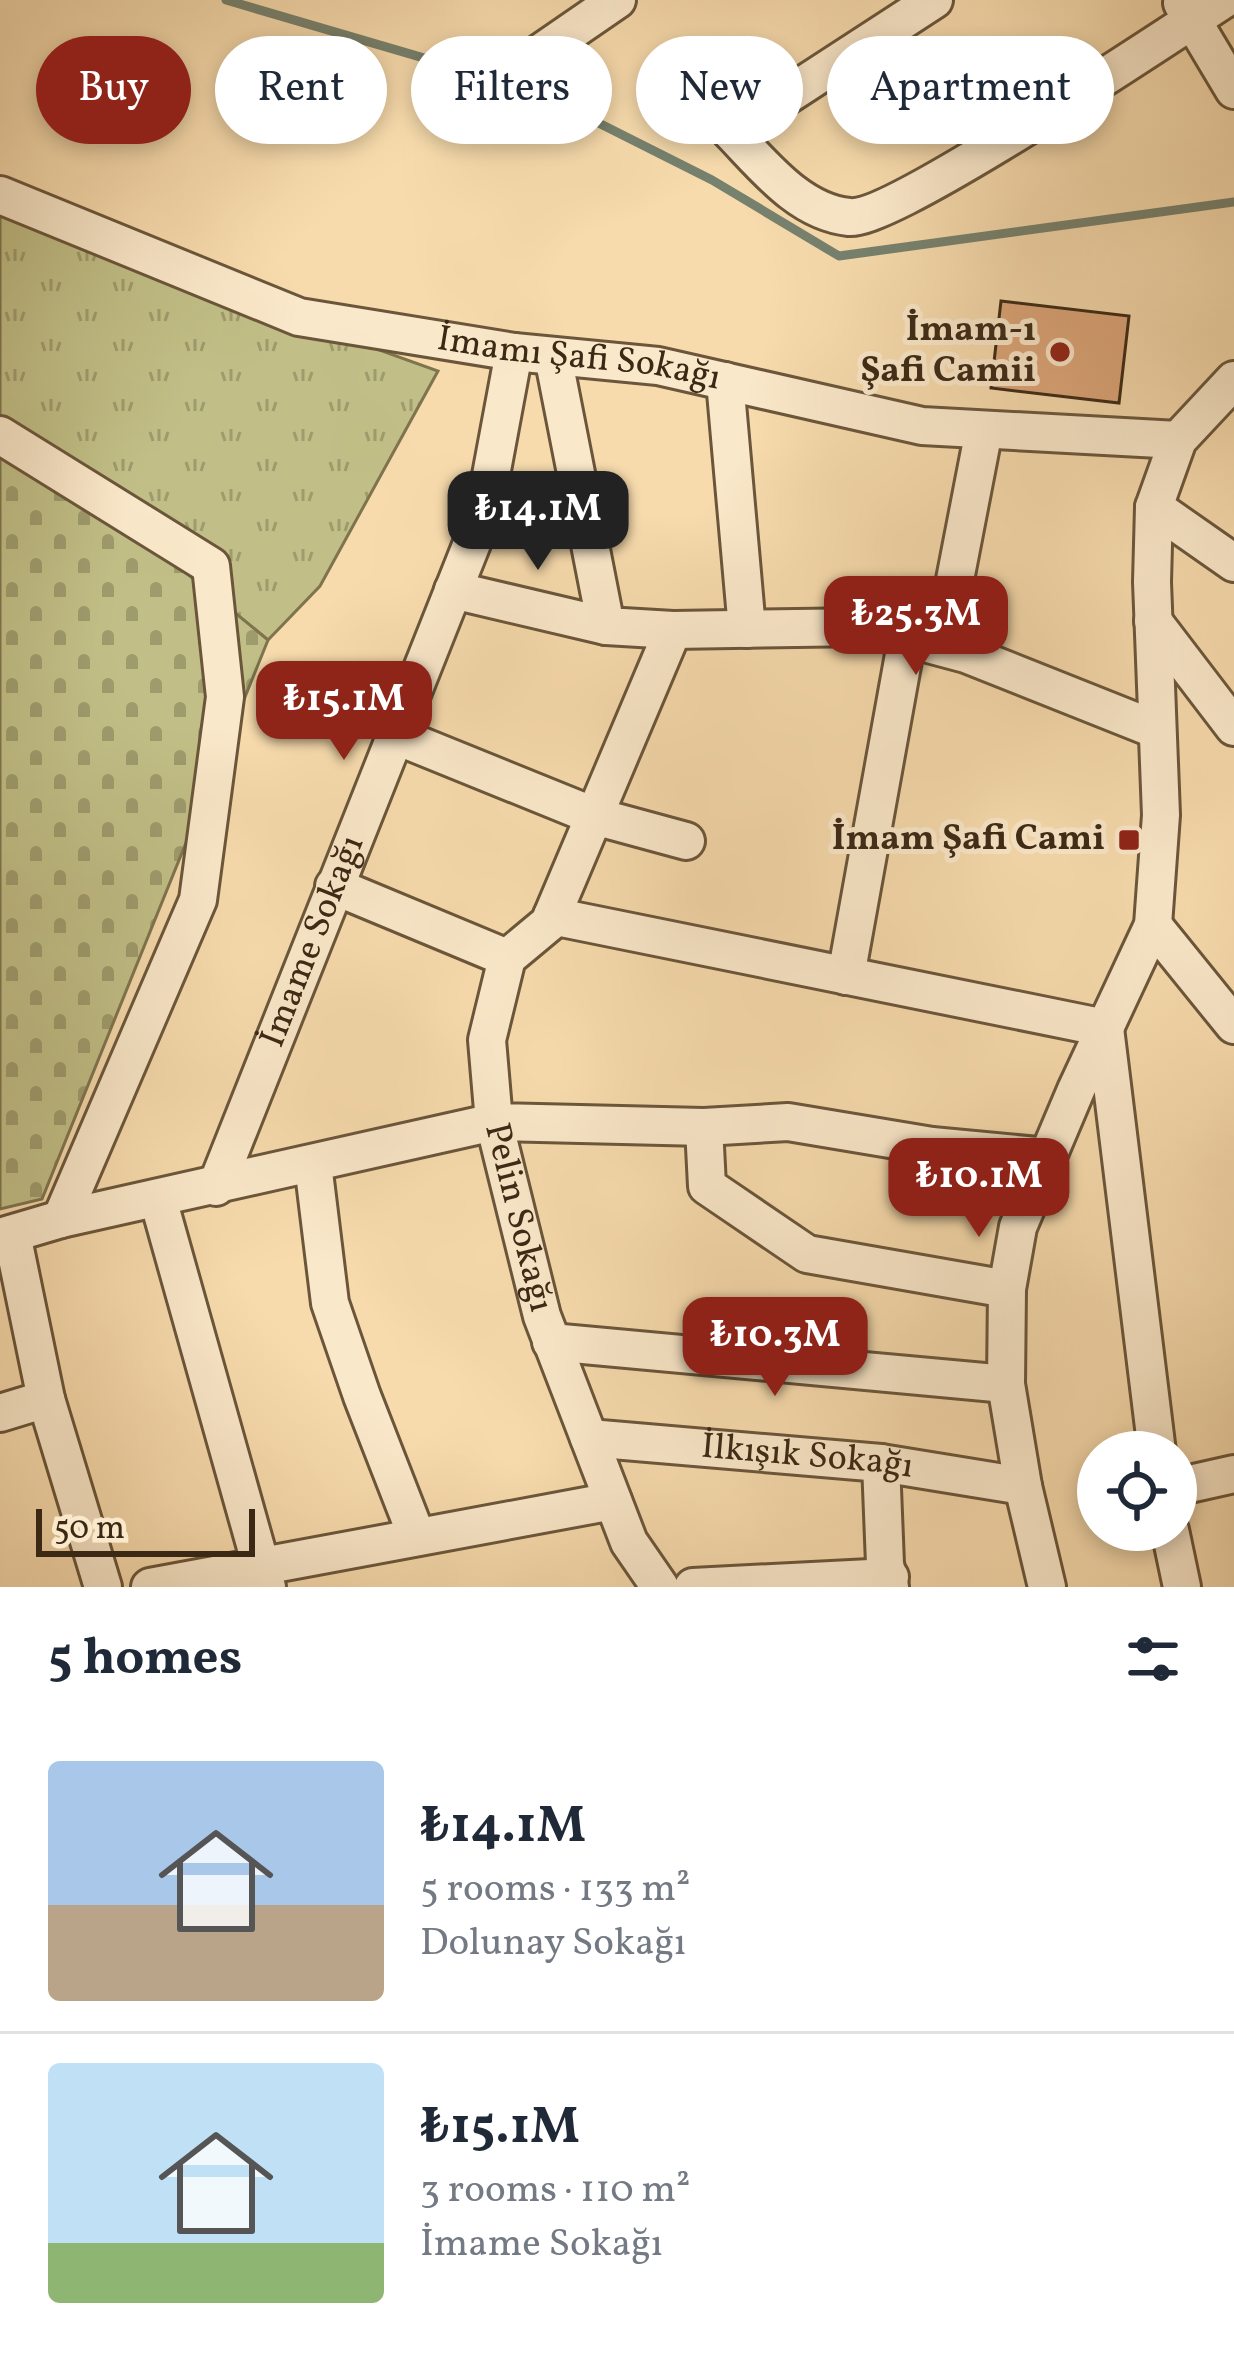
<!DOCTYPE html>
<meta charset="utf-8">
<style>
body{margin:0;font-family:Vollkorn,serif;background:#f2f2f3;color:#1f2937;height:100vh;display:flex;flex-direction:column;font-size:45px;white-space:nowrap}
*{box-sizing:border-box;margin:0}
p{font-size:39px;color:#747a83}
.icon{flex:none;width:66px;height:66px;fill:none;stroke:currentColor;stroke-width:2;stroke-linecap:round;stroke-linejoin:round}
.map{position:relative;height:1587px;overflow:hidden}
.panel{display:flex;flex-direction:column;background:#fff;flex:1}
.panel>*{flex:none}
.hud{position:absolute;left:36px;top:36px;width:1164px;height:108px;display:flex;gap:24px}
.controls{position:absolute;left:1077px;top:1431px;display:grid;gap:24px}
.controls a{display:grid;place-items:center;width:120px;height:120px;border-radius:50%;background:#fff;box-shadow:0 6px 18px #0003;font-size:60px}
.scale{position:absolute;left:36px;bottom:30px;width:219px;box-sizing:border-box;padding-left:12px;border:6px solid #3c2915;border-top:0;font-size:33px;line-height:42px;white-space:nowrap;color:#3c2915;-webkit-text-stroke:9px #fae8ca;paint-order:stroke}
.price{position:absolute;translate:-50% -102px;padding:0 27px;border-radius:24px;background:#8f2418;color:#fff;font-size:39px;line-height:78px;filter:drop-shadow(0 3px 6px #0008)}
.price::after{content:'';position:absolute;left:50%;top:72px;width:36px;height:27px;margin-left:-18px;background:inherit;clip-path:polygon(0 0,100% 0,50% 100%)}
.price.selected{background:#222;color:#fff}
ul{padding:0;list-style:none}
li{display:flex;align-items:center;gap:36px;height:300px;padding:0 48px}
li+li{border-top:3px solid #e0e1e3}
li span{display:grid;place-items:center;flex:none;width:336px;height:240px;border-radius:12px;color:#555}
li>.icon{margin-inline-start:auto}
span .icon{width:144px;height:144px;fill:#fffc;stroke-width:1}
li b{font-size:51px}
h2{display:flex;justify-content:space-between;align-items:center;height:144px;padding:0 48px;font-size:51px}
.tag{padding:0 42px;border-radius:54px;background:#fff;box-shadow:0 6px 18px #0003;font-size:42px;line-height:108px}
.tag.selected{background:#8f2418;color:#fff}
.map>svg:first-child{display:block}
</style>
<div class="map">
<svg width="1234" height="1587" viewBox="0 0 1234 1587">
<defs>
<pattern id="grass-tufts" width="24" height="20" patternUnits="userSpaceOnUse" patternTransform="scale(3)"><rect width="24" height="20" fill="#c1bf87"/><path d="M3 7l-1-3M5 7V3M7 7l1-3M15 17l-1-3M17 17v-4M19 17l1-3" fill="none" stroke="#9e9b6d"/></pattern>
<pattern id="cemetery-stones" width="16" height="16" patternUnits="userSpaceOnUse" patternTransform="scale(3)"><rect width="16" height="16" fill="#c1bf87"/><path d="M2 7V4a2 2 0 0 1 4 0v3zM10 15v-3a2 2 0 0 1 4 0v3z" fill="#9e9b6d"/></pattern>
</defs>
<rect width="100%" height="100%" fill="#f7dbad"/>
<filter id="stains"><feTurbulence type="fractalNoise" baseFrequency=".00167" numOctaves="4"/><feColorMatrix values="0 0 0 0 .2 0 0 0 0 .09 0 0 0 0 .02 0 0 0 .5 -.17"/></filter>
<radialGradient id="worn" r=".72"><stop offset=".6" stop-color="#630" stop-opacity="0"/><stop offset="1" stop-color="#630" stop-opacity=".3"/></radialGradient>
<!-- grass -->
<path fill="url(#grass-tufts)" stroke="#7e744e" stroke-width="3" d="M0,183l157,87 281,101 -118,215 -52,54 -107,-88 -161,-97z"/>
<!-- cemetery -->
<path fill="url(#cemetery-stones)" stroke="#7e744e" stroke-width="3" d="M0,455l161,97 107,88 -226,559 -42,10z"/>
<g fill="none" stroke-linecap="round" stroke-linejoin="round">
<!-- stream -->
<path stroke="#76816e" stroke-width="9" d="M226,0l307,90 179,90 127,76 395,-54"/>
</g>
<!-- building -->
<path fill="#dca579" stroke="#3c2915" stroke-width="3" d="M1001,301l128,15 -10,87 -128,-15z"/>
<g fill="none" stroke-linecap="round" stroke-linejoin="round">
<!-- minor casing -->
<g stroke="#6b563b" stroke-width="42">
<g id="minor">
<path d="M934,0l-203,132c32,33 68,80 118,85 42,5 321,-183 374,-217"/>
<path d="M1182,3l52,87"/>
<path d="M537,55l80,-55"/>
<path id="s1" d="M0,195l299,122 215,35 144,14 264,60 256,14"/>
<path d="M553,356l53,270 67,4 -124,293 -42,35 -20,82 7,82 210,5 84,-5 144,24 116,11"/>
<path d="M725,381l22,248"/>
<path d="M0,435l211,131 14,131 -27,203 -137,319"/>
<path d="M1154,507l80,56"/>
<path d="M453,590l153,36"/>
<path d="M1153,621l81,106"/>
<path d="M673,630l192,-3 101,27 191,76"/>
<path d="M942,647l42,-217"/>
<path d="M394,735l200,81 92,25"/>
<path d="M334,886l173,72"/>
<path d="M552,916l553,112 52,424"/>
<path d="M1153,925l81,100"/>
<path d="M846,976l61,-338"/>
<path d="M704,1127l3,59 100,68 200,35"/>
<path d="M313,1164l17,139 32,93 55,141"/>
<path id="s2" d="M216,1187l268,-674 30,-161"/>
<path d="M158,1199l109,388"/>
<path d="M12,1234l34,165"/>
<path id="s3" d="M0,1237l61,-18 433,-97 48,194 87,226 31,45"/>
<path d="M551,1342l455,42"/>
<path d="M0,1413l46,-14 57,188"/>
<path id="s4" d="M589,1438l292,25 142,23"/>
<path d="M881,1463l4,101 5,23"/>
<path d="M1176,1487l58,-13"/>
<path d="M1170,1530l12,57"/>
<path d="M150,1587l463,-86"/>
<path d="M693,1587l197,-10"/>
<path d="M1047,1587l-24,-101 -17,-102 1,-95 11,-62 58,-137 77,-165 8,-110 -9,-233 2,-75 24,-67 56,-60"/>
</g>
</g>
<!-- minor -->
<use href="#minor" stroke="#fae8ca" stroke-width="36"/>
</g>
<!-- markers -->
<g fill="#8f2418" stroke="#fae8ca" stroke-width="4.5">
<circle cx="1060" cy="352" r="12"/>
<rect x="1117" y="828" width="24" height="24" rx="6"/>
</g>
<g text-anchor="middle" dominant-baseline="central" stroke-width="10" stroke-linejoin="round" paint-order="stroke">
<!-- poi labels -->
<g font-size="36" font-weight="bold" fill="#3c2915" stroke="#fae8ca" text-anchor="end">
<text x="1036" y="331">İmam-ı<tspan x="1036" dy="41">Şafi Camii</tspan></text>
<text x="1105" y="840">İmam Şafi Cami</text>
</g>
<!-- street labels -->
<g font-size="36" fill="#3c2915" stroke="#fae8ca">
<text stroke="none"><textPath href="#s1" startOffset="606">İmamı Şafi Sokağı</textPath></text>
<text stroke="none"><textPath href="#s2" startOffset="264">İmame Sokağı</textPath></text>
<text stroke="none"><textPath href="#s3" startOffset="606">Pelin Sokağı</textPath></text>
<text stroke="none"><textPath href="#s4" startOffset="219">İlkışık Sokağı</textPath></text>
</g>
</g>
<rect width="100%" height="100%" filter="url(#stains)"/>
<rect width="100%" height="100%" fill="url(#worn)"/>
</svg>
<div class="controls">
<a><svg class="icon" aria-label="locate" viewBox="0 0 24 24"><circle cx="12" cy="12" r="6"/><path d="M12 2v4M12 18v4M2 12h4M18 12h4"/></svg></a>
</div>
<div class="scale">50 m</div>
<b class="price selected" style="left:538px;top:573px">₺14.1M</b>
<b class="price" style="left:916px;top:678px">₺25.3M</b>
<b class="price" style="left:344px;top:763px">₺15.1M</b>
<b class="price" style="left:979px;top:1240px">₺10.1M</b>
<b class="price" style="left:775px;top:1399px">₺10.3M</b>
<div class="hud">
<a class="tag selected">Buy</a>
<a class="tag">Rent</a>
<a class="tag">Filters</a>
<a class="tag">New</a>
<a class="tag">Apartment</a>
</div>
</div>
<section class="panel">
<h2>5 homes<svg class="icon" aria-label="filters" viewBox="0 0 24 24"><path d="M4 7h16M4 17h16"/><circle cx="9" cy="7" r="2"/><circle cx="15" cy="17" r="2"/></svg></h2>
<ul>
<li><span style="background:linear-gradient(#a9c7e8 60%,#b9a48a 0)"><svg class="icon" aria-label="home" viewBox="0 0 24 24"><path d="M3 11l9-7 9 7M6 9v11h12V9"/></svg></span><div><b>₺14.1M</b><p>5 rooms · 133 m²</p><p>Dolunay Sokağı</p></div></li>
<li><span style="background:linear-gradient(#bfe0f5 75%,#8fb573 0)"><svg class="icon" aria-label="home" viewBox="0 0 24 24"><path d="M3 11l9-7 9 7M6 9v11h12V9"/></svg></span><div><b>₺15.1M</b><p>3 rooms · 110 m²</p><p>İmame Sokağı</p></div></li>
</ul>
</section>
